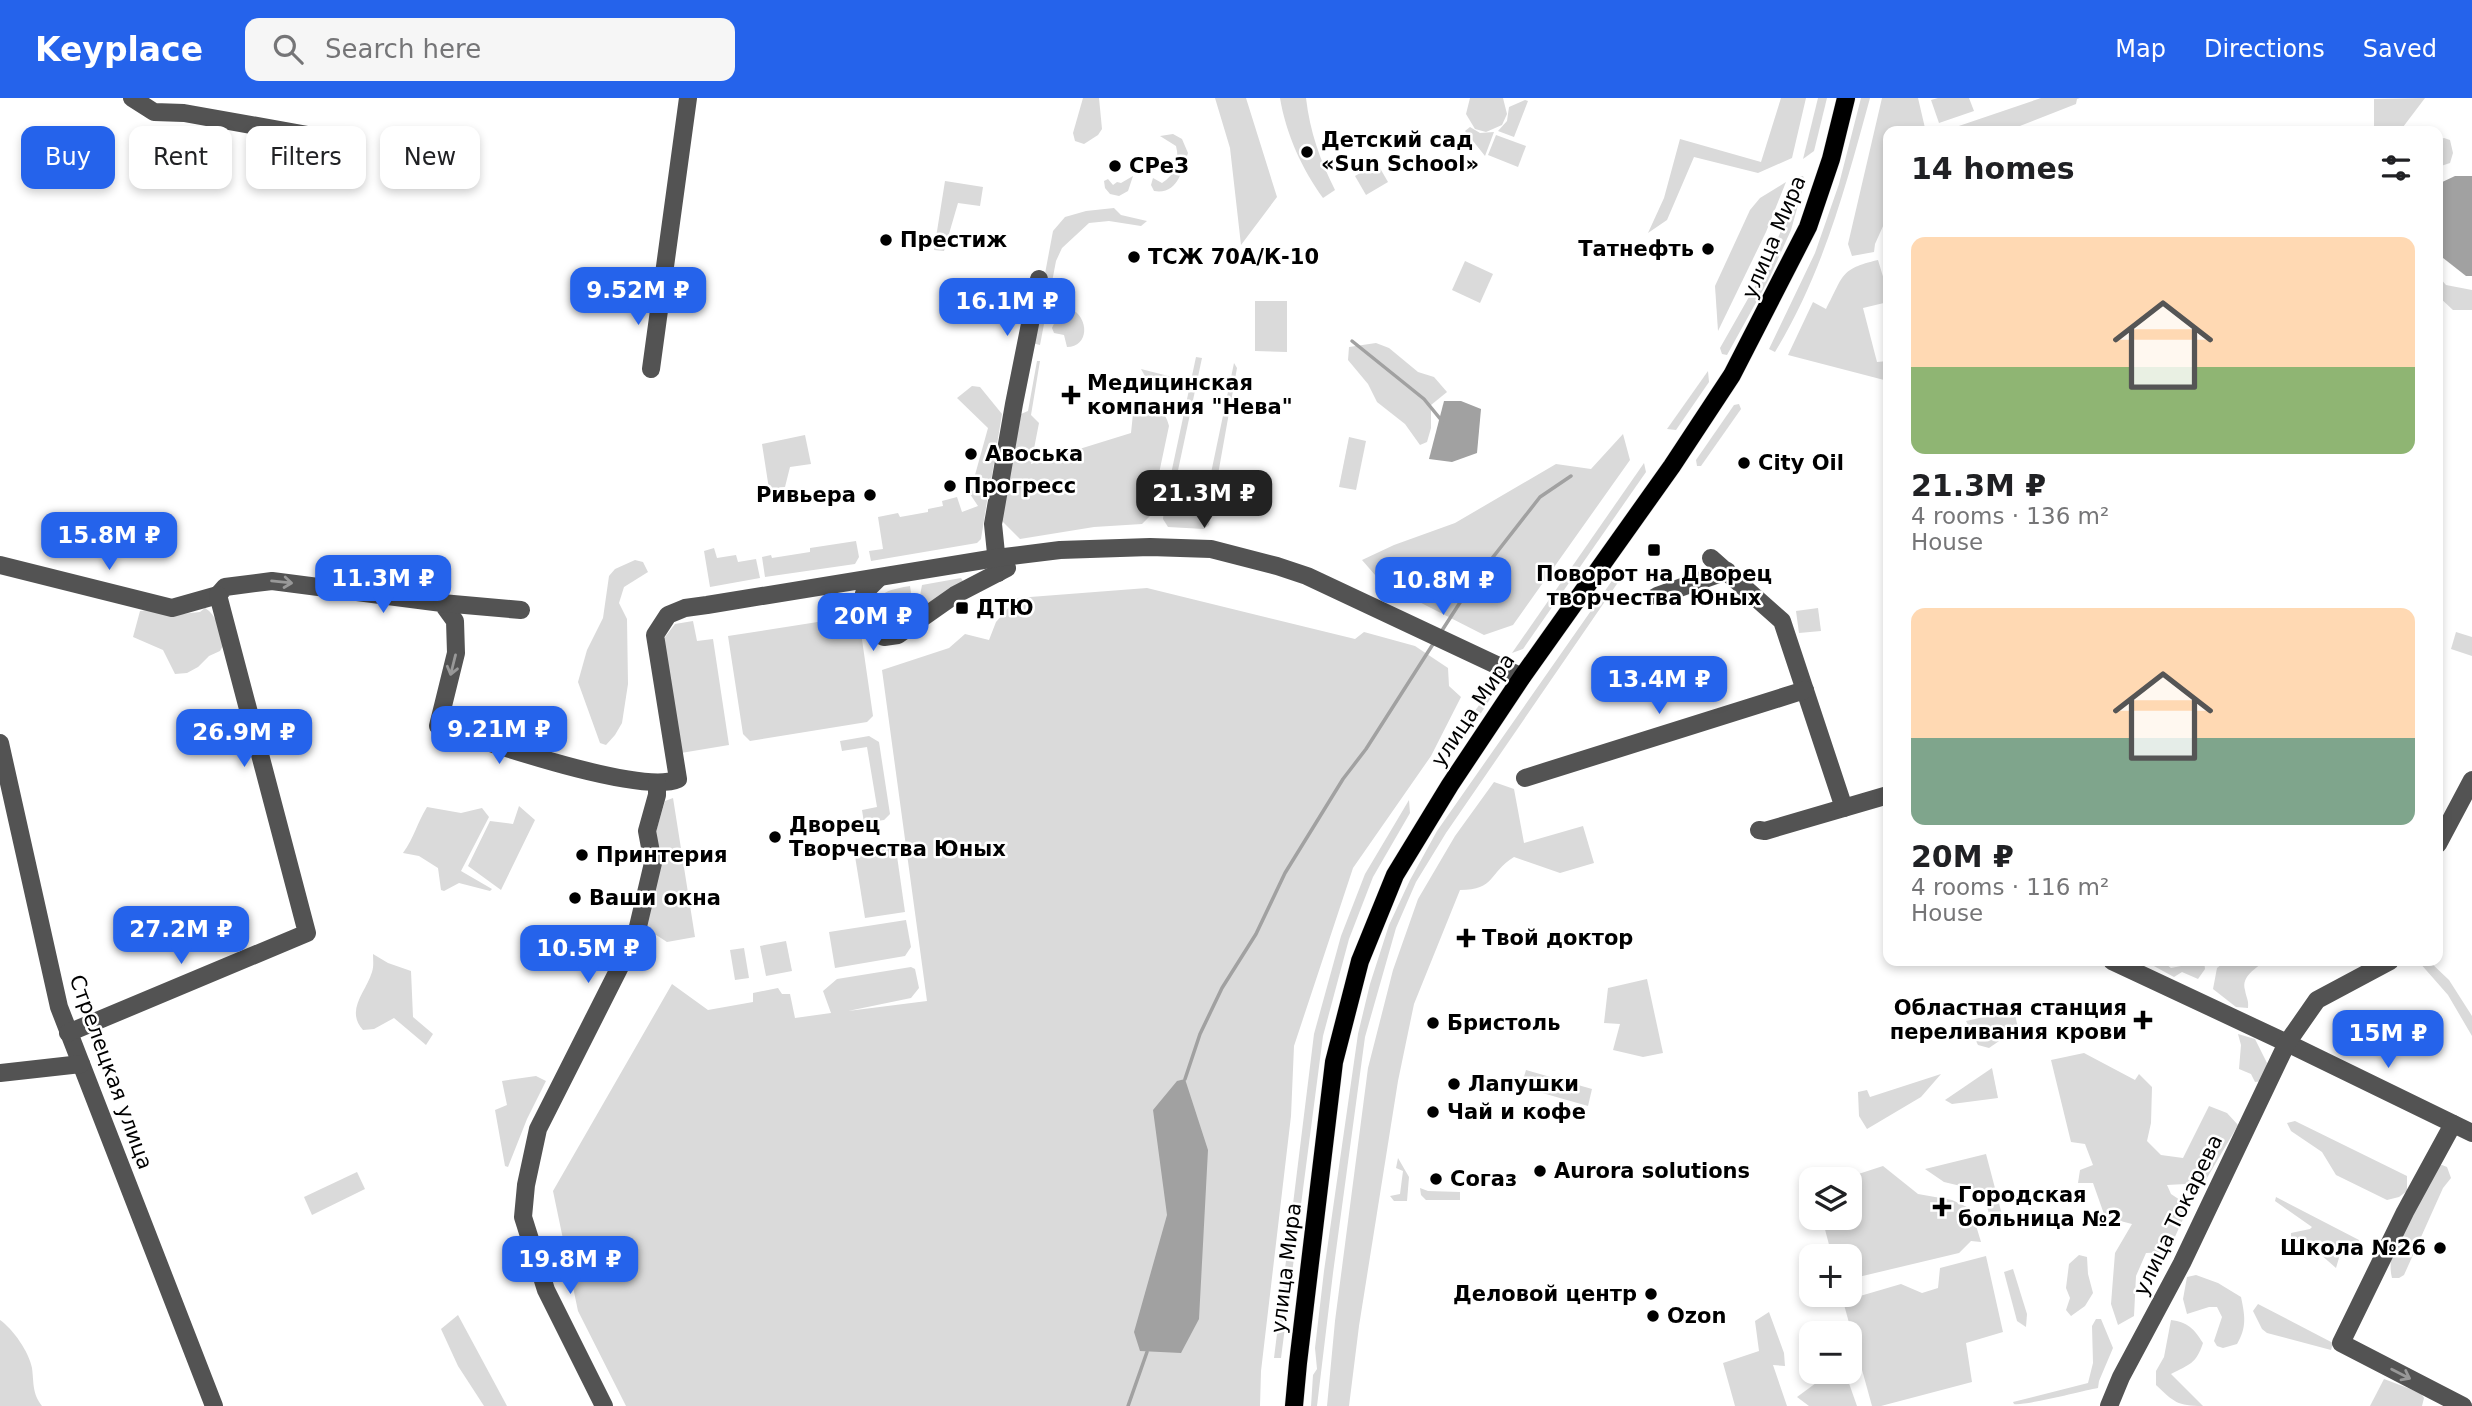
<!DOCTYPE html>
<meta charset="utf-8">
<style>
body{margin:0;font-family:"DejaVu Sans",sans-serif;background:#f6f6f6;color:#202124;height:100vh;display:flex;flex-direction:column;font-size:26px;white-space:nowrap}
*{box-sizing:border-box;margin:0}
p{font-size:23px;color:#757577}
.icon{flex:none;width:38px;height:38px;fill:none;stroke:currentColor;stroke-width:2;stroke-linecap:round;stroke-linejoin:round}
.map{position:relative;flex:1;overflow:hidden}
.drawer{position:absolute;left:1883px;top:28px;width:560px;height:840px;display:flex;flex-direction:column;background:#fff;border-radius:14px;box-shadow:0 4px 10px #0003}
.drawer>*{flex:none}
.hud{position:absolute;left:21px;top:28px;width:665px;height:63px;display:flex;gap:14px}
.fabs{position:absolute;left:1799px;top:1069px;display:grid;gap:14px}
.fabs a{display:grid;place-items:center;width:63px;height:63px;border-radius:14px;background:#fff;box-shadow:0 4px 10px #0003;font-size:35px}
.price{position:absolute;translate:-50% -60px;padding:0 16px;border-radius:14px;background:#2563eb;color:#fff;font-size:23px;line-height:46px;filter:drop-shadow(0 2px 4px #0008)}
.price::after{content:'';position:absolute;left:50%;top:42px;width:21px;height:16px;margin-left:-10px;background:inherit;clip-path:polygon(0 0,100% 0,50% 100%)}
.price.current{background:#222;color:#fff}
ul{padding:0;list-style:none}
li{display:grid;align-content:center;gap:14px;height:371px;padding:0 28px}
li span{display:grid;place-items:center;height:217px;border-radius:14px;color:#555}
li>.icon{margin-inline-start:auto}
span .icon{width:126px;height:126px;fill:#fffc;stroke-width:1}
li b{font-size:30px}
h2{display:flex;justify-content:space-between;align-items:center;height:84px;padding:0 28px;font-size:30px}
.chip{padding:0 24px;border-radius:14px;background:#fff;box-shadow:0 4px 10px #0003;font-size:24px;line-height:63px}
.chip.current{background:#2563eb;color:#fff}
header{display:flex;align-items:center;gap:42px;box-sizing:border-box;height:98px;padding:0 35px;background:#2563eb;color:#fff}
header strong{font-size:33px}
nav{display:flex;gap:38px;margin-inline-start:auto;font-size:24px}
.search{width:490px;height:63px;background:#f6f6f6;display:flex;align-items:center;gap:18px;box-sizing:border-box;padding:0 24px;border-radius:14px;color:#757577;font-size:26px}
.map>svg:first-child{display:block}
</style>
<header>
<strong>Keyplace</strong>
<div class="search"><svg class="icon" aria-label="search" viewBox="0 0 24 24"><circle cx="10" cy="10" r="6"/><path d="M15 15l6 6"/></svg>Search here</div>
<nav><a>Map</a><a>Directions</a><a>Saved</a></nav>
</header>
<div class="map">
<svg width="2472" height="1308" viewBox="0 0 2472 1308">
<rect width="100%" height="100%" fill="#fff"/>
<!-- green -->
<g fill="#dadada">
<path d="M1083,0h16l3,31 -4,6 -14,9 -9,-3 -2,-8z"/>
<path d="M1215,0h31l31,99 -36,48 -11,-97z"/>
<path d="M1280,0h26c4,34 14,62 29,92l-12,8c-21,-29 -37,-64 -43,-100z"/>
<path d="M1470,0h33l4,16 -5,11 -16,7 -11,-3 -9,-15z"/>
<path d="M1781,0h25l-14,60 -34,15 -64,-16 -27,63 -19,13 16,-35 16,-59 81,23z"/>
<path d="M1818,0h9l-13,53 -11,8z"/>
<path d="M1861,0h9c-24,88 -47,175 -95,254l-6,-3 46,-96 24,-69z"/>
<path d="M1882,0h36l7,30 6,3h-43v84l-13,29 -1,8 -22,4 -4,-12z"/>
<path d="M1938,0h31l5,13 -35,12 -8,-23z"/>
<path d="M2041,0h39l-3,1 -1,5 -69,27h-63z"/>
<path d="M2425,0l-25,33h-29l3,-4v-28z"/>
<path d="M1525,2l3,1 -14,36 -16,-6 9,-10 2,-14z"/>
<path d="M1470,29l10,6 14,-1 -9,24 -20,-25z"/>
<path d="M1173,36l9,5 6,14c-6,17 -10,42 -34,38l-3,-6 2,-7 9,5c13,-8 18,-22 14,-37l-16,-10z"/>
<path d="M1496,37l30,11 -8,21 -30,-12z"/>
<path d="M2444,40l6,2 3,13 -3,10 -12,4v-27z"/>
<path d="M1377,65l11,19 -22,13 -11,-19z"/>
<path d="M1133,78l-5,15 -9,5 -9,-2 -5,-6 -1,-7 4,-2 5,6 4,-3 4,1z"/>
<path d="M1803,78l2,4 -14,50 -22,49 -42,76 -5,-1 -2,-6 42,-74 19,-43 17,-54z"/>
<path d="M945,83l38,6 -3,19 -22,-3 -14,48 -10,-1z"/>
<path d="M1786,84l-20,50 -48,99 -3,-45 35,-76 10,-12z"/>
<path d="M1114,110l7,7 26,6 -6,5 -32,-5 -20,2 -27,25 -6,13 -16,84 -8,-2 21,-112 12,-14 21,-6z"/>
<path d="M1878,162l10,33v9l-25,6 14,54 11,-1v20l-100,-26 25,-53 13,7c18,-33 13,-40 52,-49z"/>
<path d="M1465,163l28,13 -13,29 -28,-13z"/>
<path d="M2438,178l8,9 26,5v20h-19l-15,-14z"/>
<path d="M1255,203h32v51l-32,-1z"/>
<path d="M1070,210c20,10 19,39 -3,39l-3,-12 -10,-2 -2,-5 7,-15z"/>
<path d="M1376,245l13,5 29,24 16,5 13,15 -16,13v23l-4,14 -7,3 -15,-21 -28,-22 -9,-18 -20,-24 1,-13z"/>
<path d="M1196,259l6,1 -25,117 -6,-1z"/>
<path d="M1037,263h3l-9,54 8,8 -8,41 100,-31 3,-29c18,3 31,3 35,22l-19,90 -8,8 -48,3 -74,12 -20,-20 21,-105 7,-3z"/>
<path d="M1234,265l3,5 -28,157 -5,4 -36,-2 -5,-8 2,-18 41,-4z"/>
<path d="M1141,271l35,9 -3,12 -23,-5z"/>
<path d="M1708,273l1,11 -33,48 -9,-1z"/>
<path d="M972,288l8,1 22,27 -11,67 -16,-6 13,-47 -31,-30z"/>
<path d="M1739,306l2,5 -40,57h-4l-1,-6 38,-55z"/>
<path d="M1623,336l7,26 -117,165 -29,10 -102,-52 -20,-23 32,-15 61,-22 101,-59 35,5z"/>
<path d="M805,337l6,29 -21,3 -5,20 -16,2 -7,-45z"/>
<path d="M1349,339l17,4 -10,49 -17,-3z"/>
<path d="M1644,365l2,9 -123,177 -11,4z"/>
<path d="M971,392l17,5 -7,44 -4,4 -106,18 -2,-10 14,-2 -5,-32 20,-4 2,4 28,-5v-3l15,-3 -1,-5 15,-4 5,15 16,-6 -8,-12z"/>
<path d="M856,443l3,16 -4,7 -90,13 -3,-20 9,-2 1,3 38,-6v-4z"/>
<path d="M714,450l3,10 19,-3 2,7 18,-3 4,19 -50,9 -6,-36z"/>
<path d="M635,462l8,2 5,10 -24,15 -5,16 8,16 1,65 -6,39 -7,12 -9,10 -6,-2 -22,-61 9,-32 16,-32 6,-42 6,-7z"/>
<path d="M1616,477l5,3 -175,255 -30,49 -20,46 -31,109 -32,236 -16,133h-6l2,-31 4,-6 -2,-21 9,-77 34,-237 12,-50 19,-59 21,-45 27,-49z"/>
<path d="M961,480l2,3 -38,25 -5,-10 2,-11z"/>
<path d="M910,488l3,19 -38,8c-2,-22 19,-24 35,-27z"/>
<path d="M1147,490l208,51 9,-7 51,14 33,22 1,18 12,11 -30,59 -78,112 -59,178 -3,70 -30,255 -1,35h-634l-48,-95 -25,-120 119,-207 36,26 45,-8v-9l25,-5 4,6h8l5,24 36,-5 -8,-22 14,-12 74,-12 4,2 4,19 -8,10 -63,13 79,-10 -45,-331 67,-22 16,-14 24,6 7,-18 21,-24z"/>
<path d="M850,499l7,8 16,111 -6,6 -117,19 -7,-7 -15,-98 96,-15 -3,-21z"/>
<path d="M205,510c12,7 15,23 19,36l-4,7 -11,5 -11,11 -11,6 -12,1 -12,-24 -30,-13 7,-26 20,-2 12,6 28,-3z"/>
<path d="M1818,510l3,23 -22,2 -3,-22z"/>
<path d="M914,512l1,5c-12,9 -19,14 -34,9l-5,-7z"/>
<path d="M693,523l4,20 16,-2 16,106 -48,8 -19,-112 13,-17z"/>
<path d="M2456,534l16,5v19l-21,-7z"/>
<path d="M1494,586v9l-29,45 -17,11z"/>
<path d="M869,638l10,6 11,72 -6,6 -20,3 -2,-13 15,-3 -10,-60 -25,4 -2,-10z"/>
<path d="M1494,684l20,7 10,54 59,-17 11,37 -34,10 -46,-16c-26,16 -18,33 -54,33l-46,114 -16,77 -39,245 -10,80h-22l8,-85 33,-253 25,-98 25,-71 37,-63z"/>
<path d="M673,700l22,139 -28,5 -23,-15 18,-67 -7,-25 10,-34z"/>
<path d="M1409,702l1,13 -37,64 -24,62 -26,97 -42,322h-7l40,-324 27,-98 24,-62z"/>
<path d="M519,708l16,14 -34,70 -33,-24 22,-45 23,3z"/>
<path d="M427,709l34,6 21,-5 7,9 -28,54 31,18 -2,2 -31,-8 -15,8 -3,-1 -3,-22 -19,-12 -16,-3c12,-17 13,-28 24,-46z"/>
<path d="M889,745l7,6 9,63 -40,6 -11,-68z"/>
<path d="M906,822l5,27 -6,9 -70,12 -6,-36z"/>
<path d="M786,843l6,30 -26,5 -6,-30z"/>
<path d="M744,850l5,30 -14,2 -5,-30z"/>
<path d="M373,856l15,9 23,8 2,46 20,17 -7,11 -32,-27 -20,11 -11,1c-18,-20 3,-38 9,-58 2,-6 1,-12 1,-18z"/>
<path d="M2150,863h12l9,7 15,-3 4,-4h14l1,8 -7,10 -16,-7 -8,5 -22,-12z"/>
<path d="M2226,863h38c-8,8 -23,15 -19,29 1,7 4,10 3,18l-12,-1 -23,-18 4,-21z"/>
<path d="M2429,863l20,19 23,36v20l-24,-41 -29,-33z"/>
<path d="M1647,881l16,74 -20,4 -30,-7 7,-26 -16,-1 4,-35z"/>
<path d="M2014,912l4,18 -29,20 -11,-3 -12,-24z"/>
<path d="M2238,936l17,5 12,24 -4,18 -8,1 -4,-8 -12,-5 2,-24z"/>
<path d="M2084,955l51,27 4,-6 13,13 -1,36 -4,18 14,14 22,3 26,-52 18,7 11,12 -34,58 -37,2 4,9 18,12 -21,46 -22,1 -10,23 -2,40 -16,9 -7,-21 4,-51 17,-29 -27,-7 -12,-34h-15l2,-13 13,-5 -8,-21 -14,-2 -20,-82z"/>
<path d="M1992,970l6,30 -46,6 -7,-4z"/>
<path d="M1526,972l66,19 -4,17 -67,-19z"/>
<path d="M1941,976l-20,23 -54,32 -8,-13 -1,-24 9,-2 3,7z"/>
<path d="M536,978l10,5 -19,38 -19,48 -3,-1 -10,-56 12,-5 -5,-24z"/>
<path d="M2295,1023l112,55v15l-8,6 -12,3 -51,-25 -14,-23 -31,-21 -4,-8z"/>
<path d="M1986,1056l19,72 -12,1 -8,-27 -16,-12 -25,-6 -19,-13z"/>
<path d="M1398,1060l11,19 -2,24h-13l-4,-5 10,-2 3,-23 -7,-3z"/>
<path d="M2442,1067l5,2 4,11 -8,10 -39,87 -5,3h-7c-9,-34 27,-82 43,-112z"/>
<path d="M1883,1068l35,28 34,6 19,9 10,33 -10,-1 -12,12 -109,26v-23h-18l-10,-38h28v-38l-7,-1z"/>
<path d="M357,1074l8,17 -53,26 -8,-18z"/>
<path d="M1420,1090l8,3 32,1v8h-34l-5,-5z"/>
<path d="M2276,1099l83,43v4l-18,7 -5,17 -16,-14 -29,-11v-10l19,-4 2,-2 -37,-26z"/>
<path d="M2079,1157l8,2 1,17 5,19 -8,13 -14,10 -5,-6 4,-12 -4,-10 3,-24z"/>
<path d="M1986,1158l17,76 -37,11 6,39 -91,24h-9l-29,-105 58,-17 21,9 16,-5 2,-20z"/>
<path d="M2013,1171l14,45 -1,13 -9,-6 -13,-49z"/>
<path d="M2196,1177l22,8 23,14c4,19 6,30 -4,47l-14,4 -6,-2 -3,-5 8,-24 -5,-10h-8l-22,7 -4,-15 4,-22z"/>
<path d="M2258,1206l75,39 -2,7 -64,-17 -5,-4 -9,-18z"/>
<path d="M1769,1214l15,41 1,13 -12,-1 14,41h-52l-12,-43 36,-12 -4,-30z"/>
<path d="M458,1217l49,91h-23l-26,-40 -17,-37z"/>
<path d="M2096,1221h5l12,29 -14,33 -1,7c-16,3 -73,18 -84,16l-1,-2 75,-19 5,-20 -1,-37z"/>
<path d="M0,1222c13,9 29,32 32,48 2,15 0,25 10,38h-42z"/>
<path d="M2171,1222c17,2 23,9 32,23 -7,21 -13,21 -32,31l32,32c-26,0 -29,-4 -47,-21v-14l8,-14z"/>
<path d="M1824,1274h21l12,34h-48l-12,-9 19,-14h10z"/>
<path d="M2384,1281l37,14 3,5 -2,8h-52z"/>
</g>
<!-- water -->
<g fill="#a1a1a1">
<path d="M2455,78h17v100h-6l-28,-22v-70z"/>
<path d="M1444,303h17l20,8 -4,44 -25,9 -23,-3z"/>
<path d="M1185,981l23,71 -9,169 -18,34 -41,-2 -6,-19 33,-117 -14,-105 24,-29z"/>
</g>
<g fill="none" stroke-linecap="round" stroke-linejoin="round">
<!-- stream -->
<g stroke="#a1a1a1" stroke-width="3.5">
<path d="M1352,243l72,58 18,22"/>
<path d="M1441,534l31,-48 68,-87 31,-21"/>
<path d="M1185,981l15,-45 22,-46 34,-54 29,-61 58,-94 23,-30 69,-108"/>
<path d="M1128,1308l19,-54"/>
</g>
<!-- major casing -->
<g stroke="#dbdbdb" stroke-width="19">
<path id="major" d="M1294,1308l4,-43 36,-301 26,-101 35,-86 55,-90 72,-108 150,-211 60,-91 76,-148 23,-68 15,-61"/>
</g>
<!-- minor -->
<g stroke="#535353" stroke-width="18">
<path d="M132,0l22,14 30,1 135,24"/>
<path d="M651,271l37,-271"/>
<path d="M1711,460l71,63 62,187"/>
<path d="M0,467l172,43 46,-13"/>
<path d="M998,475l-5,-49 21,-120 25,-125"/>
<path d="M878,481l-14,14 -2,23 8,15 14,6 14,-2 57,-40 52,-27"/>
<path d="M218,497l7,-8 47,-6 170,22 13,18 1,32 -18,73c44,14 203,70 240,53l-23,-144 13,-20 17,-7 22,-3 289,-47 64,-8 90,-3 61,2 66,17 30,10 215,101"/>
<path d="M1657,498l70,-25"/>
<path d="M442,505l79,7"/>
<path d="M0,645l59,264 155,399"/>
<path d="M1525,680l280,-88"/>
<path d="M1759,732l6,1 123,-36"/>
<path d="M2438,746l34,-64"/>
<path d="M2112,863l175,82 185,90"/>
<path d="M68,935l239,-100 -89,-338"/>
<path d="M0,975l81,-9"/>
<path d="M2453,1026l-48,88 -64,131 122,63"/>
<path d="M604,1308l-58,-116 -23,-73 3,-32 12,-56 98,-194 17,-72 -6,-32 10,-36v-12"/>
<path d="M2109,1308l12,-29 61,-114 105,-220 30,-43 73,-39"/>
</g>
<!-- major -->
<use href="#major" stroke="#000" stroke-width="18"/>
</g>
<!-- one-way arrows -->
<defs><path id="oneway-shaft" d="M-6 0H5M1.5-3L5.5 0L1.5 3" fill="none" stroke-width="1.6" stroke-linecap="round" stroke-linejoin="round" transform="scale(1.75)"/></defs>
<g stroke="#989898">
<use href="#oneway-shaft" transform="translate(282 484) rotate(6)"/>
<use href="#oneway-shaft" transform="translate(453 567) rotate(104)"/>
<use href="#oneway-shaft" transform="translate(2401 1276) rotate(27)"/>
</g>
<!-- markers -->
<g fill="#000" stroke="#fff" stroke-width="2.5">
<circle cx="1307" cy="54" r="7"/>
<circle cx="1115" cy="68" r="7"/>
<circle cx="886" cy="142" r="7"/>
<circle cx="1708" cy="151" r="7"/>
<circle cx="1134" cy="159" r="7"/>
<path d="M1067.5 286.5h7v7h7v7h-7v7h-7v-7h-7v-7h7z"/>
<circle cx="971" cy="356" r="7"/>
<circle cx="1744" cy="365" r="7"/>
<circle cx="950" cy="388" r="7"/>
<circle cx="870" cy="397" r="7"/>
<rect x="1647" y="445" width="14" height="14" rx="3.5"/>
<rect x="955" y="503" width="14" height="14" rx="3.5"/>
<circle cx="775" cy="739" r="7"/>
<circle cx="582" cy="757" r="7"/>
<circle cx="575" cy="800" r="7"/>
<path d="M1462.5 829.5h7v7h7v7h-7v7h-7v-7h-7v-7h7z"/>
<path d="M2139.5 911.5h7v7h7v7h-7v7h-7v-7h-7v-7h7z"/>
<circle cx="1433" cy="925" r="7"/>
<circle cx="1454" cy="986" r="7"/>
<circle cx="1433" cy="1014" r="7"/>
<circle cx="1540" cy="1073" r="7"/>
<circle cx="1436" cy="1081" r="7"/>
<path d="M1938.5 1098.5h7v7h7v7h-7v7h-7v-7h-7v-7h7z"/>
<circle cx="2440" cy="1150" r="7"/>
<circle cx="1651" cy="1196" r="7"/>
<circle cx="1653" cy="1218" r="7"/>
</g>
<g text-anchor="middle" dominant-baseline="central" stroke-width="5" stroke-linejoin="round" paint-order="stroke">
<!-- poi labels -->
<g font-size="21" font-weight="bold" fill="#000" stroke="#fff" text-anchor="start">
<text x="1321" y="42">Детский сад<tspan x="1321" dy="24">«Sun School»</tspan></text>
<text x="1129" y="68">СРеЗ</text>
<text x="900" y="142">Престиж</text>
<text x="1694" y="151" text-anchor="end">Татнефть</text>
<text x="1148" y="159">ТСЖ 70А/К-10</text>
<text x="1087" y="285">Медицинская<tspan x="1087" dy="24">компания "Нева"</tspan></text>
<text x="985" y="356">Авоська</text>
<text x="1758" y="365">City Oil</text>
<text x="964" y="388">Прогресс</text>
<text x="856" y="397" text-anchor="end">Ривьера</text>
<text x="1654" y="476" text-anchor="middle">Поворот на Дворец<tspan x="1654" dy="24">творчества Юных</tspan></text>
<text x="976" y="510">ДТЮ</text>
<text x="789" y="727">Дворец<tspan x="789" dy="24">Творчества Юных</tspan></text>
<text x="596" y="757">Принтерия</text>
<text x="589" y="800">Ваши окна</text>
<text x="1482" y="840">Твой доктор</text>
<text x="2127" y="910" text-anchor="end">Областная станция<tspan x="2127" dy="24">переливания крови</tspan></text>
<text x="1447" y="925">Бристоль</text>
<text x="1468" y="986">Лапушки</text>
<text x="1447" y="1014">Чай и кофе</text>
<text x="1554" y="1073">Aurora solutions</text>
<text x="1450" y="1081">Согаз</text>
<text x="1958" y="1097">Городская<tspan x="1958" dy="24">больница №2</tspan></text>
<text x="2426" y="1150" text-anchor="end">Школа №26</text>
<text x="1637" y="1196" text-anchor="end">Деловой центр</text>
<text x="1667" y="1218">Ozon</text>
</g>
<!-- street labels -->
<g font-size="21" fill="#000" stroke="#fff">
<text transform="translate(1774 139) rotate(-67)">улица Мира</text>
<text transform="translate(1473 612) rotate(-56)">улица Мира</text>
<text transform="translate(111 974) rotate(70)">Стрелецкая улица</text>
<text transform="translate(2178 1117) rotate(-64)">улица Токарева</text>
<text transform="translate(1286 1170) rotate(-83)">улица Мира</text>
</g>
</g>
</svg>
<div class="fabs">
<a><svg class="icon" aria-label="layers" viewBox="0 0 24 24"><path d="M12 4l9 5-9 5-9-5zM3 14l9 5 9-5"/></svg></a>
<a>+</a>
<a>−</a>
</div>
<b class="price" style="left:638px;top:229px">9.52M ₽</b>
<b class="price" style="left:1007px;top:240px">16.1M ₽</b>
<b class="price current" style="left:1204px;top:432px">21.3M ₽</b>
<b class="price" style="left:109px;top:474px">15.8M ₽</b>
<b class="price" style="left:383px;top:517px">11.3M ₽</b>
<b class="price" style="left:1443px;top:519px">10.8M ₽</b>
<b class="price" style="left:873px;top:555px">20M ₽</b>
<b class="price" style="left:1659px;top:618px">13.4M ₽</b>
<b class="price" style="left:499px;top:668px">9.21M ₽</b>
<b class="price" style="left:244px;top:671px">26.9M ₽</b>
<b class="price" style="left:181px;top:868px">27.2M ₽</b>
<b class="price" style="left:588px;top:887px">10.5M ₽</b>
<b class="price" style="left:2388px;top:972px">15M ₽</b>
<b class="price" style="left:570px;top:1198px">19.8M ₽</b>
<div class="hud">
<a class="chip current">Buy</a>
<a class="chip">Rent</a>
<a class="chip">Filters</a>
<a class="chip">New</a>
</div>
<section class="drawer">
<h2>14 homes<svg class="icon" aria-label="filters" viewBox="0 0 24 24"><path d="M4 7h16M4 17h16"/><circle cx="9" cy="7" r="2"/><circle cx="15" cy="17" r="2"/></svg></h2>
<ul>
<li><span style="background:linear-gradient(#ffd9b3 60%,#8fb573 0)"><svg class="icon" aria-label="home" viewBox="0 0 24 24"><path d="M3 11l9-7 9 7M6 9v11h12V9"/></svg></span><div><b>21.3M ₽</b><p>4 rooms · 136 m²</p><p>House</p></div></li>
<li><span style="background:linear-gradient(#ffd9b3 60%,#7fa58c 0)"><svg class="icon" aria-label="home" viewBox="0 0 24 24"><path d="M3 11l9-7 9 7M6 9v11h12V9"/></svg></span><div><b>20M ₽</b><p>4 rooms · 116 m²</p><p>House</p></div></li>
</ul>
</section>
</div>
